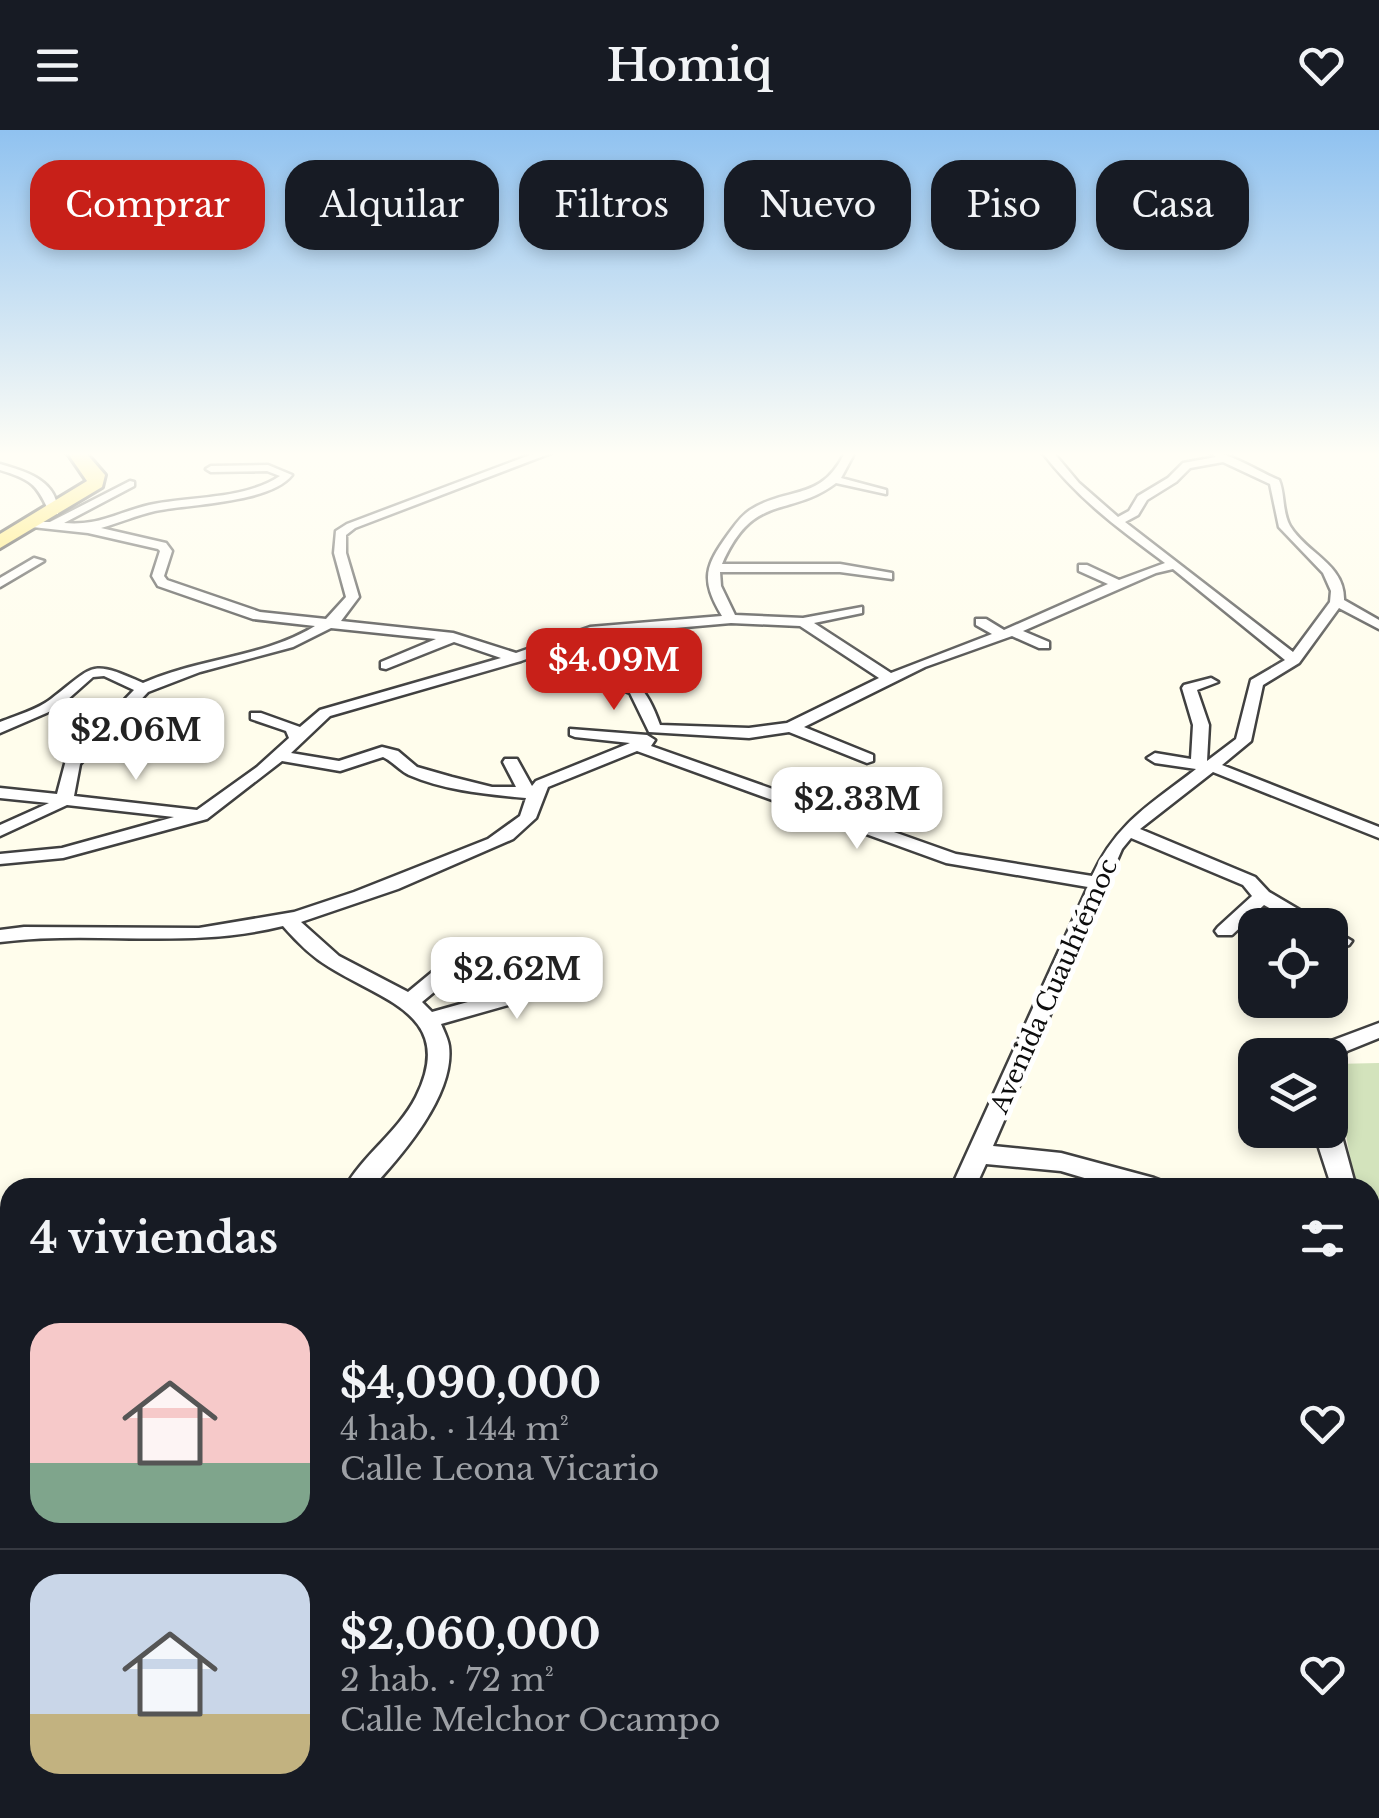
<!DOCTYPE html>
<html lang="es">
<meta charset="utf-8">
<style>
body{margin:0;font-family:"Libre Baskerville",serif;background:#242831;color:#f1f3f6;height:100vh;display:flex;flex-direction:column;font-size:38px;white-space:nowrap}
*{box-sizing:border-box;margin:0}
p{font-size:32px;color:#9ea1a6}
.icon{flex:none;width:55px;height:55px;fill:none;stroke:currentColor;stroke-width:2;stroke-linecap:round;stroke-linejoin:round}
.map{position:relative;flex:1;overflow:hidden}
.details{position:absolute;left:0px;top:1048px;width:1380px;height:642px;display:flex;flex-direction:column;background:#171b24;border-radius:30px 30px 0 0;box-shadow:0 5px 15px #0003}
.details>*{flex:none}
.banner{position:absolute;left:30px;top:30px;width:1320px;height:90px;display:flex;gap:20px}
.tools{position:absolute;left:1238px;top:778px;display:grid;gap:20px}
.tools a{display:grid;place-items:center;width:110px;height:110px;border-radius:20px;background:#171b24;box-shadow:0 5px 15px #0003;font-size:50px}
.price{position:absolute;translate:-50% -85px;padding:0 22px;border-radius:20px;background:#fff;color:#222;font-size:32px;line-height:65px;filter:drop-shadow(0 2px 5px #0008)}
.price::after{content:'';position:absolute;left:50%;top:60px;width:30px;height:22px;margin-left:-15px;background:inherit;clip-path:polygon(0 0,100% 0,50% 100%)}
.price.selected{background:#c82019;color:#fff}
ul{padding:0;list-style:none}
li{display:flex;align-items:center;gap:30px;height:250px;padding:0 30px}
li+li{border-top:2px solid #363941}
li span{display:grid;place-items:center;flex:none;width:280px;height:200px;border-radius:30px;color:#555}
li>.icon{margin-inline-start:auto}
span .icon{width:120px;height:120px;fill:#fffc;stroke-width:1}
li b{font-size:42px}
h2{display:flex;justify-content:space-between;align-items:center;height:120px;padding:0 30px;font-size:42px}
.chip{padding:0 35px;border-radius:30px;background:#171b24;box-shadow:0 5px 15px #0003;font-size:35px;line-height:90px}
.chip.selected{background:#c82019;color:#fff}
header{display:flex;justify-content:space-between;align-items:center;height:130px;padding:0 30px;background:#171b24;font-size:45px;font-weight:600}
.map>svg:first-child{display:block}
</style>
<header><svg class="icon" aria-label="menu" viewBox="0 0 24 24"><path d="M4 6h16M4 12h16M4 18h16"/></svg>Homiq<svg class="icon" aria-label="heart" viewBox="0 0 24 24"><path d="M12 20l-8-8c-3-5 5-10 8-4 3-6 11-1 8 4z"/></svg></header>
<div class="map">
<svg width="1379" height="1688" viewBox="0 0 1379 1688">
<rect width="100%" height="100%" fill="#fffdec"/>
<!-- cemetery -->
<path fill="#d3e3bc" d="M1379,933v186l-9,-10v-51l-15,-1 -21,-123z"/>
<g fill="none" stroke-linecap="round" stroke-linejoin="round">
<!-- street casing -->
<g stroke="#404040" stroke-width="5">
<g id="street">
<path d="M538,322h16l-199,76 -9,7v18l13,44 -18,24 112,12 63,20 74,-26 132,-11c-22,-37 -17,-50 7,-83 6,-8 12,-17 21,-23 38,-24 72,-8 95,-58h10l-14,26 45,12v4l-50,-11c-48,36 -82,8 -114,81h118l52,9v6l-52,-7h-120l1,14 14,29 68,3 59,-11v6l-48,10 77,50 101,-39 -16,-9v-6h10l18,11 104,-46 -29,-13v-6h8l32,15 46,-17c-46,-34 -87,-64 -123,-111h11l26,31 39,34 11,-6 9,-15 30,-18 15,-15 33,-6 -6,-5c19,0 49,20 69,28 6,14 3,32 11,46 16,27 55,38 54,74l35,20v9l-40,-21 -40,55 -36,22 -12,56 -29,24 157,62v11l-166,-66 -73,57 115,48 14,15 56,33h-25l-36,-20 -32,30h-14l-3,-4 3,-4 34,-31 -9,-11 -112,-47 -9,11 -129,297 68,7 93,25 8,3 4,7h-48l-57,-17 -75,-7 -11,24h-24l137,-301 -142,-24 -309,-112 -89,36 -12,31 -23,21 -115,50 -97,33 38,34 69,36 52,-43h14l3,5 -3,5 -52,43 10,10 157,-44 10,7 -3,5 -155,44c3,7 7,15 8,22 6,49 -47,109 -77,142h-27c17,-32 53,-56 71,-91 41,-82 -33,-96 -87,-130 -18,-11 -32,-25 -46,-41 -95,24 -187,4 -283,16v-12l24,-3 175,1 95,-16 60,-20 134,-53 32,-23 6,-18c-39,-4 -80,-7 -117,-23 -10,-5 -17,-14 -26,-18l-43,14 -58,-10 -75,58 -144,39 -63,6v-10l62,-6 112,-31 -107,-12 -67,31v-11l49,-22 -49,-5v-10l57,6 9,-34 68,-70 -30,-14 -11,1 -35,31 -58,25v-11c17,-7 37,-12 51,-23 44,-34 38,-40 92,-16 55,-25 120,-25 172,-57l-62,-7 -95,-33 -6,-10 8,-25 -2,-2 -70,-16 -56,-6 -4,-1v-4h22l80,-41 4,1v4l-70,37c35,3 52,-10 85,-18 42,-9 95,-5 131,-29l-13,-5 -56,1 -5,-3 5,-3 57,-1 24,10c-22,28 -102,29 -137,36 -18,4 -36,12 -54,17l65,15 6,8 -8,25 3,4 93,32 66,7 20,-22 -12,-44 2,-22 11,-7zM1223,332l47,22 9,43 44,46 8,18 -1,11 -37,50 -168,-130 13,-7 9,-15 29,-18 14,-14zM1173,439l112,91 -34,20 -15,59 -29,22 2,-36 -12,-35 21,-8 -7,-4 -27,7 -2,3 11,37 -2,34 -36,-6 -8,5 8,5 41,6c-45,35 -79,53 -104,107l-136,-22 -305,-108 4,-6 -8,-5 -77,-6v6l5,2 55,6 -94,38 -4,5 -15,-27h-12l-2,3 13,25h-24l-40,-10 -35,-10 -19,-16 -16,-4 -43,14 -48,-8 39,-37 191,-55 58,-21 -17,34 2,3c21,14 45,5 66,16l19,39 100,6 40,-6 78,31 6,-2v-6l-69,-28 121,-60 87,-31 27,12h10v-6l-26,-11 133,-58zM731,493l69,3 79,52 -92,45 -38,5 -89,-3c-25,-70 -40,-29 -83,-52l18,-38zM331,498l105,11 -55,23v6l5,1 68,-27 47,16 -181,52 -20,17 -39,-14h-10v6l35,12 3,7 -32,29 -60,43 -123,-14 6,-32 68,-72 52,-20 93,-25z"/>
<path d="M0,334c28,8 58,17 58,50h-8c-13,-30 -18,-34 -50,-44z"/>
<path d="M34,428l10,3 -44,26v-9z"/>
<path d="M1330,798l22,13 -3,4 -7,2 -12,-5z"/>
<path d="M1379,893v15l-32,13 -9,11 -8,3v-10h-10l11,-14z"/>
<path d="M1330,989l8,3 18,66h-24l-13,-40v-18h11z"/>
<path d="M1370,1111l9,4v28l-9,-3z"/>
<path d="M1379,1188v30l-9,3v-30z"/>
<path d="M1370,1237l9,4v68l-9,4v-33l3,-1 -3,-1z"/>
<path d="M10,1239v26l-10,4v-26z"/>
<path d="M1379,1643v36l-9,2v-36z"/>
<path d="M237,1680h36l3,8h-36z"/>
<path d="M757,1680h36l-1,8h-36z"/>
<path d="M1268,1680h49l-4,8h-48z"/>
</g>
</g>
<!-- primary casing -->
<g stroke="#1e1e1e" stroke-width="6">
<path id="primary" d="M67,322h18l20,23 -3,12 -102,61v-14l87,-53z"/>
</g>
<!-- street -->
<use href="#street" fill="#fff" fill-rule="evenodd"/>
<!-- primary -->
<use href="#primary" fill="#ffe65c" fill-rule="evenodd"/>
</g>
<!-- sky -->
<linearGradient id="sky" x2="0" y2="1"><stop stop-color="#90c2f0"/><stop offset="0.58" stop-color="#fffef6"/><stop offset="1" stop-color="#fffef6" stop-opacity="0"/></linearGradient>
<rect width="1379" height="559" fill="url(#sky)"/>
<g text-anchor="middle" dominant-baseline="central" stroke-width="10" stroke-linejoin="round" paint-order="stroke">
<!-- street labels -->
<g font-size="25" fill="#0d0d0d" stroke="#fff">
<text transform="translate(1054 856) rotate(-66)">Avenida Cuauhtémoc</text>
</g>
</g>
</svg>
<div class="tools">
<a><svg class="icon" aria-label="locate" viewBox="0 0 24 24"><circle cx="12" cy="12" r="6"/><path d="M12 2v4M12 18v4M2 12h4M18 12h4"/></svg></a>
<a><svg class="icon" aria-label="layers" viewBox="0 0 24 24"><path d="M12 4l9 5-9 5-9-5zM3 14l9 5 9-5"/></svg></a>
</div>
<b class="price selected" style="left:614px;top:583px">$4.09M</b>
<b class="price" style="left:136px;top:653px">$2.06M</b>
<b class="price" style="left:857px;top:722px">$2.33M</b>
<b class="price" style="left:517px;top:892px">$2.62M</b>
<div class="banner">
<a class="chip selected">Comprar</a>
<a class="chip">Alquilar</a>
<a class="chip">Filtros</a>
<a class="chip">Nuevo</a>
<a class="chip">Piso</a>
<a class="chip">Casa</a>
</div>
<section class="details">
<h2>4 viviendas<svg class="icon" aria-label="filters" viewBox="0 0 24 24"><path d="M4 7h16M4 17h16"/><circle cx="9" cy="7" r="2"/><circle cx="15" cy="17" r="2"/></svg></h2>
<ul>
<li><span style="background:linear-gradient(#f6c9c9 70%,#7fa58c 0)"><svg class="icon" aria-label="home" viewBox="0 0 24 24"><path d="M3 11l9-7 9 7M6 9v11h12V9"/></svg></span><div><b>$4,090,000</b><p>4 hab. · 144 m²</p><p>Calle Leona Vicario</p></div><svg class="icon" aria-label="heart" viewBox="0 0 24 24"><path d="M12 20l-8-8c-3-5 5-10 8-4 3-6 11-1 8 4z"/></svg></li>
<li><span style="background:linear-gradient(#c9d6e8 70%,#c2b280 0)"><svg class="icon" aria-label="home" viewBox="0 0 24 24"><path d="M3 11l9-7 9 7M6 9v11h12V9"/></svg></span><div><b>$2,060,000</b><p>2 hab. · 72 m²</p><p>Calle Melchor Ocampo</p></div><svg class="icon" aria-label="heart" viewBox="0 0 24 24"><path d="M12 20l-8-8c-3-5 5-10 8-4 3-6 11-1 8 4z"/></svg></li>
</ul>
</section>
</div>
